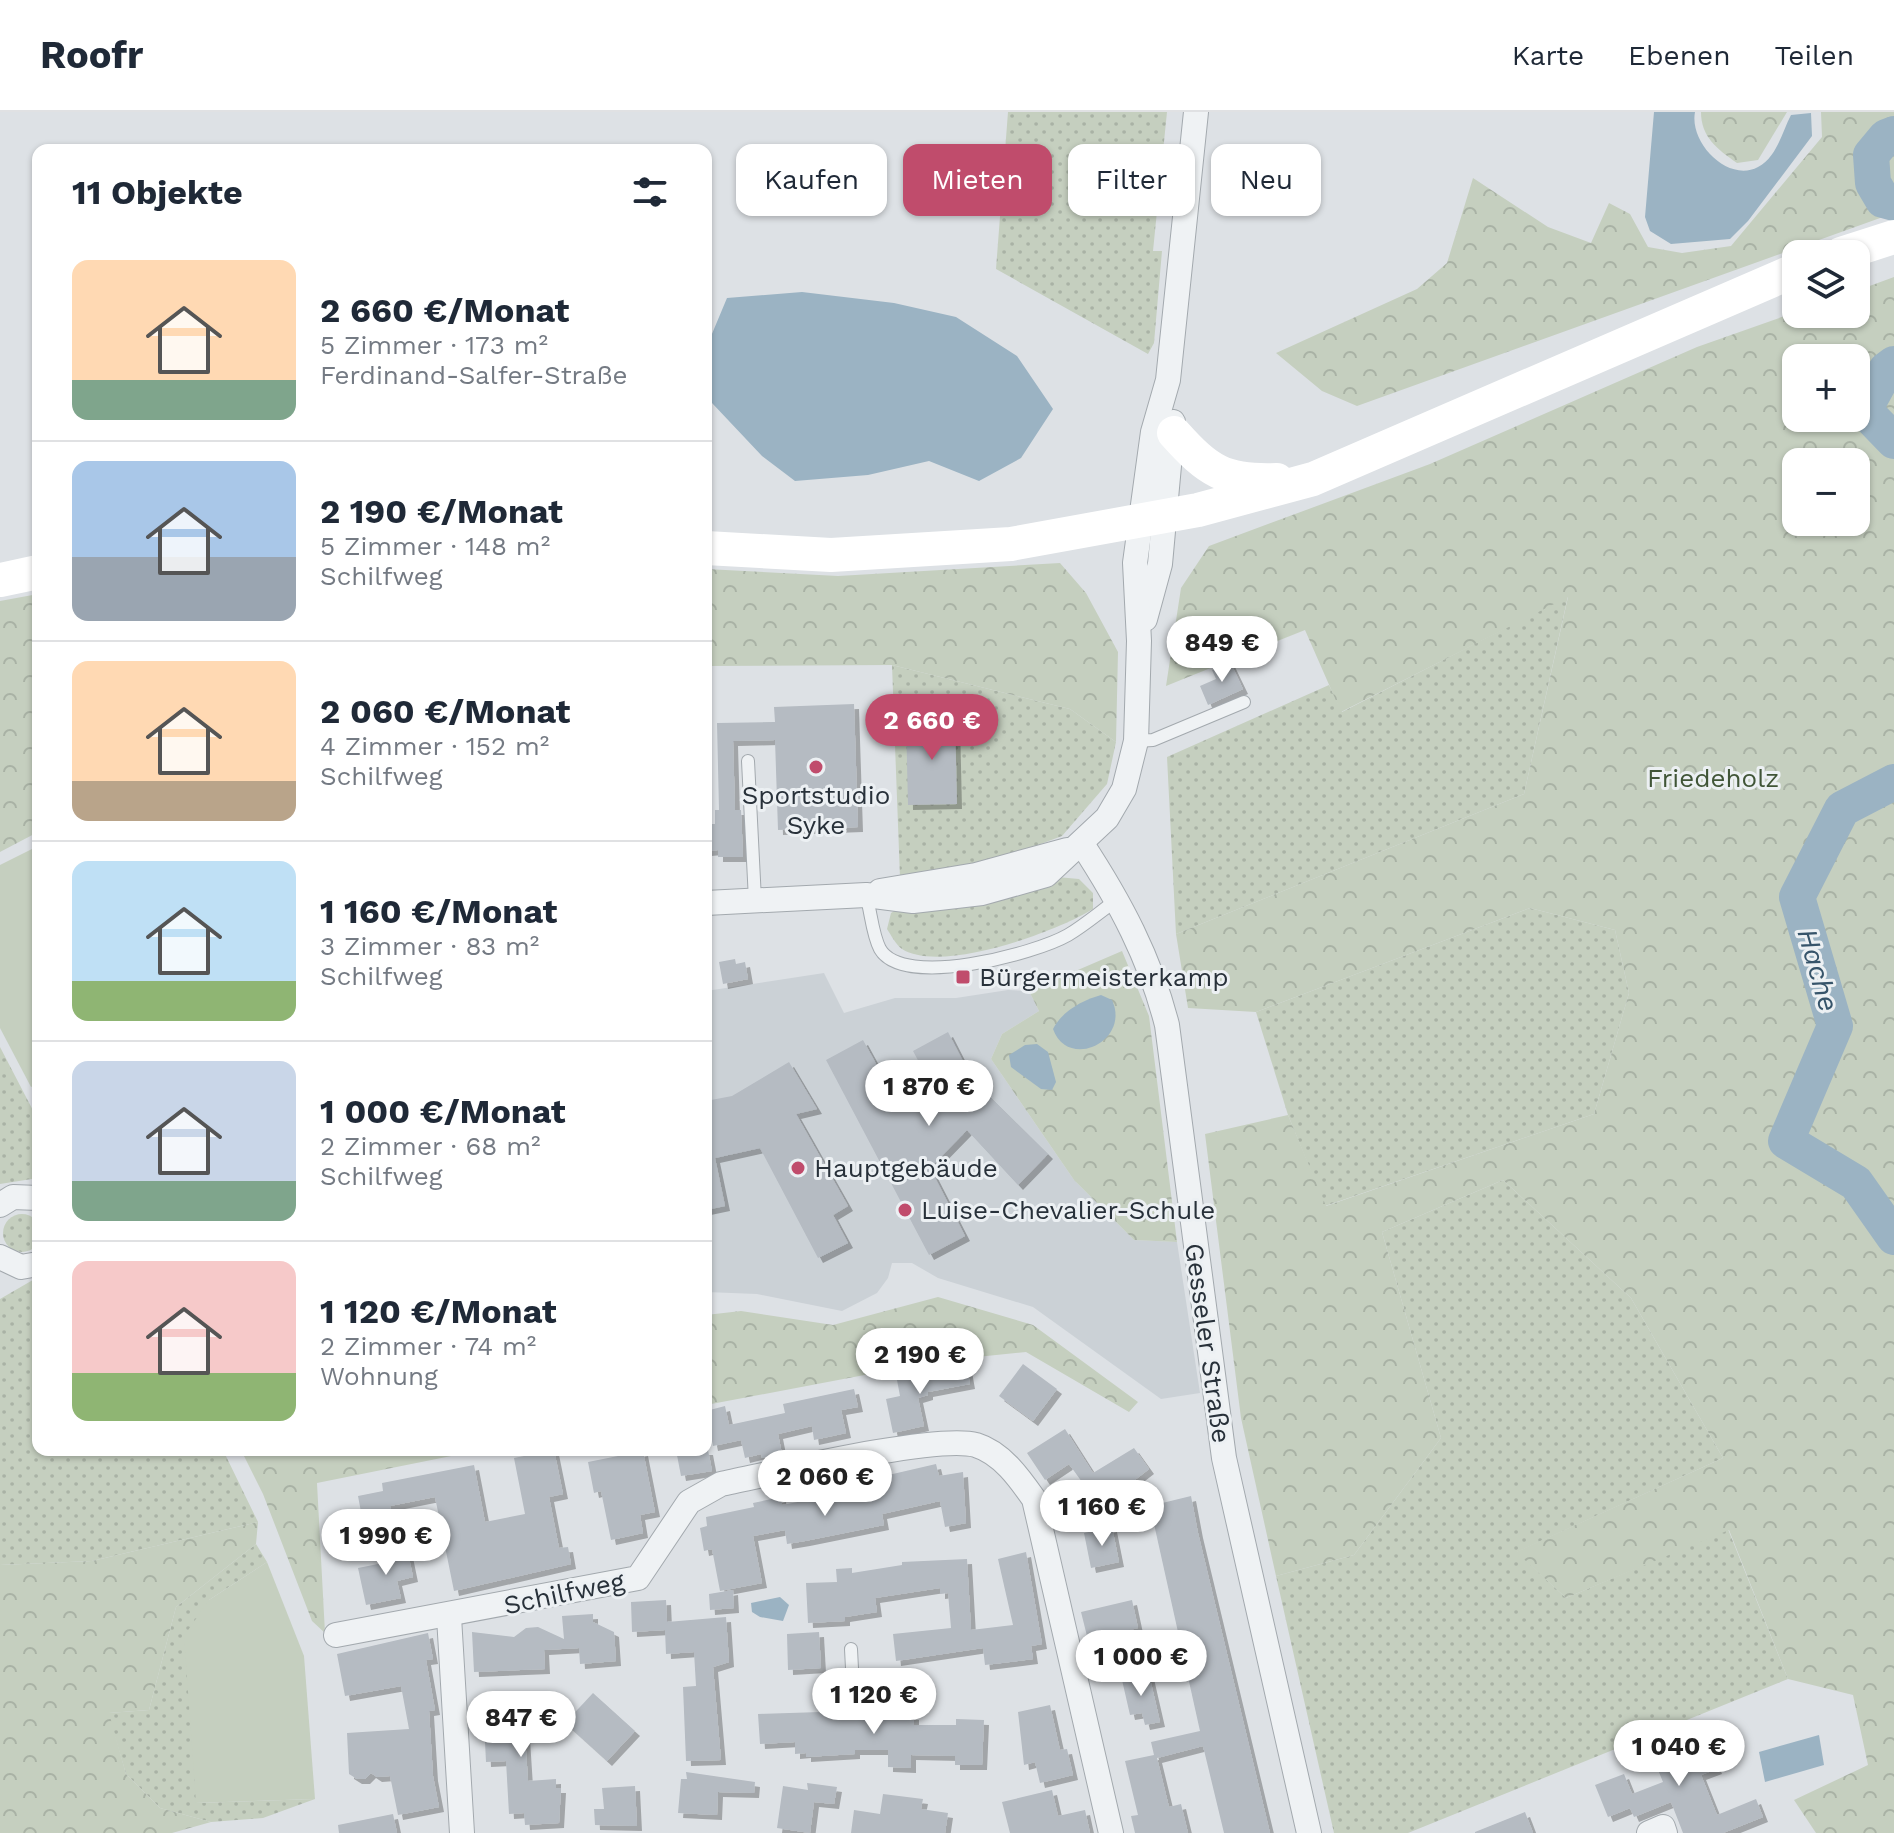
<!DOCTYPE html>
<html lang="de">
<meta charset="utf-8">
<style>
body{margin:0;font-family:"Work Sans",sans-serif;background:#f2f2f3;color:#1f2937;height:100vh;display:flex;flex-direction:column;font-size:30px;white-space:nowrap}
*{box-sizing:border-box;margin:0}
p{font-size:26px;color:#747a83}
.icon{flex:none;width:44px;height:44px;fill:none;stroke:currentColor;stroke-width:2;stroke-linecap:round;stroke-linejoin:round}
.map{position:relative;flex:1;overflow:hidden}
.drawer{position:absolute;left:32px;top:32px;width:680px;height:1312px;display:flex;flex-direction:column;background:#fff;border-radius:16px;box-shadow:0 2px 6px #0004}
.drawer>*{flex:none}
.guide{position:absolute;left:736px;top:32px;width:760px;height:72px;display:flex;gap:16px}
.fabs{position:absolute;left:1782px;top:128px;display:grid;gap:16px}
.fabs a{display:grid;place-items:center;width:88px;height:88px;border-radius:16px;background:#fff;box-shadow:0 2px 6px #0004;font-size:40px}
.price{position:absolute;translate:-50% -68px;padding:0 18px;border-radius:28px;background:#fff;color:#222;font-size:26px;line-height:52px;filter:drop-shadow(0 2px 4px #0008)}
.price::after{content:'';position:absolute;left:50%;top:48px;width:24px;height:18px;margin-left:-12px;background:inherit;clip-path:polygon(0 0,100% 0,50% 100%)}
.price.on{background:#c04c6c;color:#fff}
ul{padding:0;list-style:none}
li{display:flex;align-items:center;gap:24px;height:200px;padding:0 40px}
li+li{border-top:2px solid #e0e1e3}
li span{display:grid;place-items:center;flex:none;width:224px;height:160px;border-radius:16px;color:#555}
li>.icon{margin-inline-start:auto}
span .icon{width:96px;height:96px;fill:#fffc;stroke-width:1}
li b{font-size:34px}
h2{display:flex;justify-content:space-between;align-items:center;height:96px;padding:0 40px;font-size:34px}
.pill{padding:0 28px;border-radius:16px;background:#fff;box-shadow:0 2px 6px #0004;font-size:28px;line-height:72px}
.pill.on{background:#c04c6c;color:#fff}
header{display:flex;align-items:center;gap:48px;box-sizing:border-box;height:112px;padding:0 40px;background:#fff;border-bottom:2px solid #e0e1e3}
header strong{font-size:38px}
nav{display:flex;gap:44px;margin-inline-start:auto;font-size:28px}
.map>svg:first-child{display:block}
</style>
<header>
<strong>Roofr</strong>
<nav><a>Karte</a><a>Ebenen</a><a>Teilen</a></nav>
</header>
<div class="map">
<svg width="1894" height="1721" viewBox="0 0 1894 1721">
<defs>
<pattern id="grass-dots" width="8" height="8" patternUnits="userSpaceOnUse" patternTransform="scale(2)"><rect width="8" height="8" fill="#c5cfbf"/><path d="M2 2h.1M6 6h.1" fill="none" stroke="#a9b2a5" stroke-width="1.8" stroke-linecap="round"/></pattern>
<pattern id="forest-crowns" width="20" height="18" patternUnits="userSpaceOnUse" patternTransform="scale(2)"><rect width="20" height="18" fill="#c5cfbf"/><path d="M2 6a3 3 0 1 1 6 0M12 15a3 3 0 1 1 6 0" fill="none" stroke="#a9b2a5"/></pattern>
<filter id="shadow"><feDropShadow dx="5" dy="5" stdDeviation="0" flood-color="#0004"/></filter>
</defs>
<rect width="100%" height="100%" fill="#dde1e5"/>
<!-- built -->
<path fill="#cbd1d6" d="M824,861l20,40 51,-15h61l52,-8 21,1 10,20 -37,23 -11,25 83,121 60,60 43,2 23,151 -39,6 -128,-92 -95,-29 -26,-15h-20l-4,15 -11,15 -35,18 -85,-17 -51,-2v-301z"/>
<!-- grass -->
<g fill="url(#grass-dots)">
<path d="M1008,0h159l-14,139h9l-8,92 -6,11 -152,-85z"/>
<path d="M1568,484l-44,198 -348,140 -9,-177 162,-72 13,27z"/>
<path d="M892,553l178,44 46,33 -9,42 -45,52 -61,23 -101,19z"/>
<path d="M1057,765l22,2 14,14v16c-37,23 -152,65 -191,40 -6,-4 -11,-14 -15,-20l4,-16 8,-5z"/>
<path d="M1530,796l85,22 14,63 -35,121 -269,92 -37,-91 -32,-103z"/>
<path d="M0,935l38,73v58l-38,6z"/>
<path d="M1503,1068l128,118 92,160 -206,94 49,46 162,-69 60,150 -380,154h-74l-58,-257 78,-21 87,-117 -59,-206z"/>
<circle cx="22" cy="1121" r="19"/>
<path d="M38,1165v173h185l35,72 -166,39 -92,4v-266z"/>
<path d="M256,1432l11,18 -58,38 -13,203 119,-4 -52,19 -52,4 -51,-14 -34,-34 -18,-61 41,-3 27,-103z"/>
</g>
<!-- forest -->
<g fill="url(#forest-crowns)" fill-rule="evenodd">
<path d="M1701,0h86l-29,48 -21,3c-20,-14 -36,-26 -36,-51z"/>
<path d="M1821,0h73v101l-537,193 -35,-15 -46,-38 141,-64 30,-26 26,-85 75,49 43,16 18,-40 21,11 18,33 34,6 49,-7 91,-109z"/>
<path d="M1894,165v1556h-78l-22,-33 74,-35 -15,-70 -65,-16 -59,-149 -163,68 -50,-46 207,-94 -92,-160 -128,-118 -121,52 59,206 -87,117 -78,21 -35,-158 -36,-284 83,-19 38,91 268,-92 35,-121 -14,-63 -85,-22 -274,104 -68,-4 -12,-74 348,-140 44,-197 -227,115 -36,-82 -139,56 15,-98 28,-42 221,-82 267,-117 99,-35 60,2v-23zM1796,246h60v60h-60zM1856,350v60h-60v-60z"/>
<path d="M1060,451l26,30 32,59 -2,90 -46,-33 -178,-44 -186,1v-97l132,7z"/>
<path d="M38,482v238l-38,20v-251z"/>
<path d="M1122,839l27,65 28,226 -43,-2 -60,-60 -83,-121 11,-25 37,-23 -10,-20z"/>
<path d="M938,1185l95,28 105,77 -9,10 -103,-60 -88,9 -232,44v-90l35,-4 92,14z"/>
<path d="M241,1338h240l-164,33 8,150 -13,-12 -49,-127z"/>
<path d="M258,1410l-2,22 -80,63 -27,103 -40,3 17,61 34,34 51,14 -39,11h-172v-268l92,-4z"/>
</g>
<!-- park -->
<g fill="#c5cfbf">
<path d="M38,734v238l-7,3 -31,-59v-163z"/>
<path d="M267,1450l37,94 11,143 -119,4 -12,-167 25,-36z"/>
</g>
<!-- water -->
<g fill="#9bb3c3">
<path d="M1654,0h41c-6,31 33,71 63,55 19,-10 24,-35 33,-52l20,-2 1,23 -64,85 -18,18 -59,5 -21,-13 -5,-14z"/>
<path d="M802,180l92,11 62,14 61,39 36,53 -32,49 -42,23 -50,-20 -61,14 -73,6 -33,-25 -50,-53 -6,7v-70l3,1 18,-43z"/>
<path d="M1101,883l11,5c19,41 -44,71 -59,29 9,-18 30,-29 48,-34z"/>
<path d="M1037,932l11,8 8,30 -4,8 -11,-1 -30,-22 -2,-12 16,-10z"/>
<path d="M780,1485l9,8 -6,16 -23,-4 -8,-5 -1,-9z"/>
<path d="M1819,1623l5,30 -59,17 -6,-30z"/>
</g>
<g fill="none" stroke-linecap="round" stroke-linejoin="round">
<!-- river -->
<g stroke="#9bb3c3" stroke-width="36">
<path d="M1894,22l-8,3 -15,18 2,28 10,17 11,3"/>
<path d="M1894,252l-8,6 -22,40 30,31"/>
<path d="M1894,670l-52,27 -45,88 38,129 -49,115 70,42 38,54"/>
</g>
</g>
<!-- building -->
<g fill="#b5bbc2" filter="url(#shadow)">
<path d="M1230,550l13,27 -35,16 -8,-19 16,-7 -4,-9z"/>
<path d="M854,592l4,123 -80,3 -3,-90 -42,1 2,69h6l2,47h-25v-7l-12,1v-27h9v-14h4l-2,-87 58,-1 -1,-15z"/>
<path d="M955,606l2,86 -49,1 -2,-86z"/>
<path d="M735,847l1,5 9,-2 3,17 -25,5 -4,-22z"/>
<path d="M948,920l24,47 76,75 -30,31 -51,-55 -37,38 35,68 -36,19 -103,-195 37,-20 24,44 34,-18 -8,-15z"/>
<path d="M789,950l28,47 -21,5 52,92 -15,9 15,28 -30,15 -58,-110 -45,10 10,48 -19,4v-109l26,-5z"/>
<path d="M1023,1252l34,25 -24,32 -34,-25z"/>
<path d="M967,1255l3,17 -42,8v3l-10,3 6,28 -31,7 -7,-34 14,-3 -3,-16z"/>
<path d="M854,1277l4,18 -17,3 5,23 -32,7 -2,-14 -34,8 4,20 -20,4 -1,-4 -16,4 -4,-18 -28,6 -7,-35 19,-5 4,19 56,-12 -2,-9z"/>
<path d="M1065,1317l28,44 41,-25 15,21 -49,38 -31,-43 -24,16 -18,-27z"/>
<path d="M554,1338l9,44 -14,3 10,51 9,-1 3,17 -117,27 -19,-94 -45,9 4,17 -30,5 -6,-32 25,-5 -1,-8 92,-18 11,57 40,-8 -11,-56z"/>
<path d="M676,1338h32l4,21 -31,5z"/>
<path d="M643,1339l12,61 -15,3 3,18 -32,7 -10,-49 -7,2 -6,-31z"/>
<path d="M936,1352l3,12 24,-4 3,51 -21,4 -5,-26 -58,13 2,11 -79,16 -18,3 -2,-14 -32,6 9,47 -42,8 -8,-42 -8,2 -4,-23 7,-2 -1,-9 48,-10 -1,-4 28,-6 1,8 47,-9 -1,-7z"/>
<path d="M1191,1384l7,37 72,300h-46l-21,-87 -46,12 12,49 12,-3 7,29h-53l-4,-17 7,-1 -13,-54 29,-6 -3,-13 49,-11 -50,-225z"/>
<path d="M1112,1415l7,35 -28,6 -7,-35z"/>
<path d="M406,1431l7,34 -16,4 4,17 -35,7 -8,-37 35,-7 -3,-15z"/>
<path d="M1026,1440l16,92 -11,2 2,13 -48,6 -2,-17 -87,13 -3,-27 58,-6 -3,-35 -8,1v-6l-65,10 2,14 -32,5v4l-37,2 -2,-40 31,-1 -1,-13 16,-1v5l50,-8v-3l65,-3 4,71 42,-5 -15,-66z"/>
<path d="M733,1478l1,18 -24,2 -1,-16z"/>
<path d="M666,1488l1,22 59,-5 3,45 -16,5 8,93 -35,1 -3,-74 13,-1 -2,-34 -28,2 -1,-24 -33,2 -1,-30z"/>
<path d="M1132,1488l6,28 -50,12 -7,-28z"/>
<path d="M593,1502v8l21,10 2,29 -36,3 -1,-16 -35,2 1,19 -71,3 -2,-40 42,5 12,-9 12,-1 26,12 -2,-23z"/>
<path d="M819,1520l2,36 -33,2 -1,-36z"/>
<path d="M428,1521l5,26 -7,1 9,50 -6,1 4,65 6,31 -41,8 -8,-39 -13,1 -6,-4 -6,6h-8l-8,-5 -2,-41 62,-4 -8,-43 -56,10 -8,-42z"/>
<path d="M1149,1562l11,48 -15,3 -3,-12 -12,2 -8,-35z"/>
<path d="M593,1581l42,38 -28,30 -42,-38z"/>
<path d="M509,1590h48l1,16 -34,1 4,62 28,-2v9h5l-2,35 -34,2 -1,-12 -15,1 -3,-53 -20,1 -3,-59z"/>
<path d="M1050,1593l10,45 7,-1 6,26 -33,8 -5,-21 -11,3 -6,-53z"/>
<path d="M852,1599l1,4h61v10h42v-6l28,1 -2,45h-27v-9l-44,-1v13l-23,-1v-17h-33v4l-49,3v-4l-11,1v-12l-35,2 -2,-30z"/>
<path d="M1688,1615l6,14 10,-4 13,32 -16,6 16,40 39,-16 7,18 -40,16h-40l-12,-31 -37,15 -4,-9 -22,9 -13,-32 29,-11 8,20 31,-12 -16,-39z"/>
<path d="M686,1660l69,10 -1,11 -36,-1 -1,23 -39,-2 3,-34h6z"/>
<path d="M807,1671l30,4 -3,17 -20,-2 -4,31 -33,-5 6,-42 25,4z"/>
<path d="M635,1674l2,40 -42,-1 -1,-16h10l-2,-21z"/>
<path d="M1052,1678l6,26 27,-6 5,23h-80l-8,-31z"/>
<path d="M883,1682l40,5 -2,10 27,4 -3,20h-94l3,-23 26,4z"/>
<path d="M1525,1700l8,21h-58v-1z"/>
<path d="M393,1702l4,19h-58l-1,-8z"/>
</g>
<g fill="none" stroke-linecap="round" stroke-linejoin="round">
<!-- lane casing -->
<g stroke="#a3a9ae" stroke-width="14">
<g id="lane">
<path d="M1136,629l17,-1 91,-38"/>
<path d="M748,649l7,139"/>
<path d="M866,783c5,16 6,39 14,54 23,40 155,5 188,-14 17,-10 33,-24 50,-36"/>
<path d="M851,1537l2,39"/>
</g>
</g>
<!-- street casing -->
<g stroke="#a3a9ae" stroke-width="26">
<g id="street">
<path d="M1145,507l15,-55 13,-142"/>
<path d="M1082,732c38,58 68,114 85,181l57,433 85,375"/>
<path d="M880,779l96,-16 91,-25"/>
<path d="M706,791l160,-8 47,6 69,-8 64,-18 61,-57 17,-29 12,-48 3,-100 -4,-78 18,-131 15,-52 28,-268"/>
<path d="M0,1093l13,-8 25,1"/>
<path d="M0,1145l21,10 17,-3"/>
<path d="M449,1505l13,216"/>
<path d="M336,1523l302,-57 51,-76 32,-18c49,-10 215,-50 255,-39 26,8 44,34 58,54l77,334"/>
<path d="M1649,1721l14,-6 2,6"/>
</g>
</g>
<!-- lane -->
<use href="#lane" stroke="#eff2f4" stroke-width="12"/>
<!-- street -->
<use href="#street" stroke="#eff2f4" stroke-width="24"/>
<!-- secondary -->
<g stroke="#fff" stroke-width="34">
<path d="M1841,142l53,-17"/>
<path d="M1174,321c34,38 50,49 103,47"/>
<path d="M706,436l125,7 180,-11 187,-34 115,-31 483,-209"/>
<path d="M0,468l38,-8"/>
</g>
</g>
<!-- markers -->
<g fill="#c04c6c" stroke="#ecf0f3" stroke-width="3">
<circle cx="816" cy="655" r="8"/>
<rect x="955" y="857" width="16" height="16" rx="4"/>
<circle cx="798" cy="1056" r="8"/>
<circle cx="905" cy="1098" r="8"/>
</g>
<g text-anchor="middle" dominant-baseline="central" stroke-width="6" stroke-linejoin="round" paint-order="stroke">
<!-- park labels -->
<g font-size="26" fill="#405537" stroke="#ecf0f3">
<text x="1713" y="666">Friedeholz</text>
</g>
<!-- poi labels -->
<g font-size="26" fill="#28313a" stroke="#ecf0f3" text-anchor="start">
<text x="816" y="683" text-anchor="middle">Sportstudio<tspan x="816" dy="30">Syke</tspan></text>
<text x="979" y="865">Bürgermeisterkamp</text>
<text x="814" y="1056">Hauptgebäude</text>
<text x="921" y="1098">Luise-Chevalier-Schule</text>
</g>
<!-- street labels -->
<g font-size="26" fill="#28313a" stroke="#ecf0f3">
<text transform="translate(1208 1231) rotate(82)">Gesseler Straße</text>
<text transform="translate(564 1481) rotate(-12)">Schilfweg</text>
</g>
<!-- water labels -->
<g font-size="28" font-style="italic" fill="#36546a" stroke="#ecf0f3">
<text transform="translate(1818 858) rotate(74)">Hache</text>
</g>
</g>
</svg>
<div class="fabs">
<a><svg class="icon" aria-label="layers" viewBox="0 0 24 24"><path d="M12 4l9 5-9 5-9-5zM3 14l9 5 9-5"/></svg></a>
<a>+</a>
<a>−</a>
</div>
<b class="price" style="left:1222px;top:572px">849 €</b>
<b class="price on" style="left:932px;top:650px">2 660 €</b>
<b class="price" style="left:929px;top:1016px">1 870 €</b>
<b class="price" style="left:920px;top:1284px">2 190 €</b>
<b class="price" style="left:825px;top:1406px">2 060 €</b>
<b class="price" style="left:1102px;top:1436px">1 160 €</b>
<b class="price" style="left:386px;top:1465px">1 990 €</b>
<b class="price" style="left:1141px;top:1586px">1 000 €</b>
<b class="price" style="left:874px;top:1624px">1 120 €</b>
<b class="price" style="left:521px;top:1647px">847 €</b>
<b class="price" style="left:1679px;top:1676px">1 040 €</b>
<div class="guide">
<a class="pill">Kaufen</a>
<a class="pill on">Mieten</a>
<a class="pill">Filter</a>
<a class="pill">Neu</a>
</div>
<section class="drawer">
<h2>11 Objekte<svg class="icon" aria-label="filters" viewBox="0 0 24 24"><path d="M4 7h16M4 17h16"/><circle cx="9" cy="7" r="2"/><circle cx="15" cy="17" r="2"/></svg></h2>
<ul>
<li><span style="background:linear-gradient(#ffd9b3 75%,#7fa58c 0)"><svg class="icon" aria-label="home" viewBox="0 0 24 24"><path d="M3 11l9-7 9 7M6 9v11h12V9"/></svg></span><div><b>2 660 €/Monat</b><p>5 Zimmer · 173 m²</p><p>Ferdinand-Salfer-Straße</p></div></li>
<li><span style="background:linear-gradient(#a9c7e8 60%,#9aa5b1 0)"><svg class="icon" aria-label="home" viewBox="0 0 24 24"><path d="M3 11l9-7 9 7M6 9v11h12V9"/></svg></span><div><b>2 190 €/Monat</b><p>5 Zimmer · 148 m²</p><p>Schilfweg</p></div></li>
<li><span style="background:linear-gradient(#ffd9b3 75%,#b9a48a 0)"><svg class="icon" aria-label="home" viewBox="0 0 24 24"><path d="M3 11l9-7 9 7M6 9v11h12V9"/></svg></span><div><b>2 060 €/Monat</b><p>4 Zimmer · 152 m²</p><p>Schilfweg</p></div></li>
<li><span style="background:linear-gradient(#bfe0f5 75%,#8fb573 0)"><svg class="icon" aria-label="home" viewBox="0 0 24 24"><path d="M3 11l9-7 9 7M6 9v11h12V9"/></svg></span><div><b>1 160 €/Monat</b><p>3 Zimmer · 83 m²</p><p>Schilfweg</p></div></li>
<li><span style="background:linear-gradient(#c9d6e8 75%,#7fa58c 0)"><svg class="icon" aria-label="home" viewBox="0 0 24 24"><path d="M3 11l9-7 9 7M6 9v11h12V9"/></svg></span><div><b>1 000 €/Monat</b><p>2 Zimmer · 68 m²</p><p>Schilfweg</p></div></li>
<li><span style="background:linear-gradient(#f6c9c9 70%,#8fb573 0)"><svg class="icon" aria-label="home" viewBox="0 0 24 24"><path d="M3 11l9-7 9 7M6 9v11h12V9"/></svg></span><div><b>1 120 €/Monat</b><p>2 Zimmer · 74 m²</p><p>Wohnung</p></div></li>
</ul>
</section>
</div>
